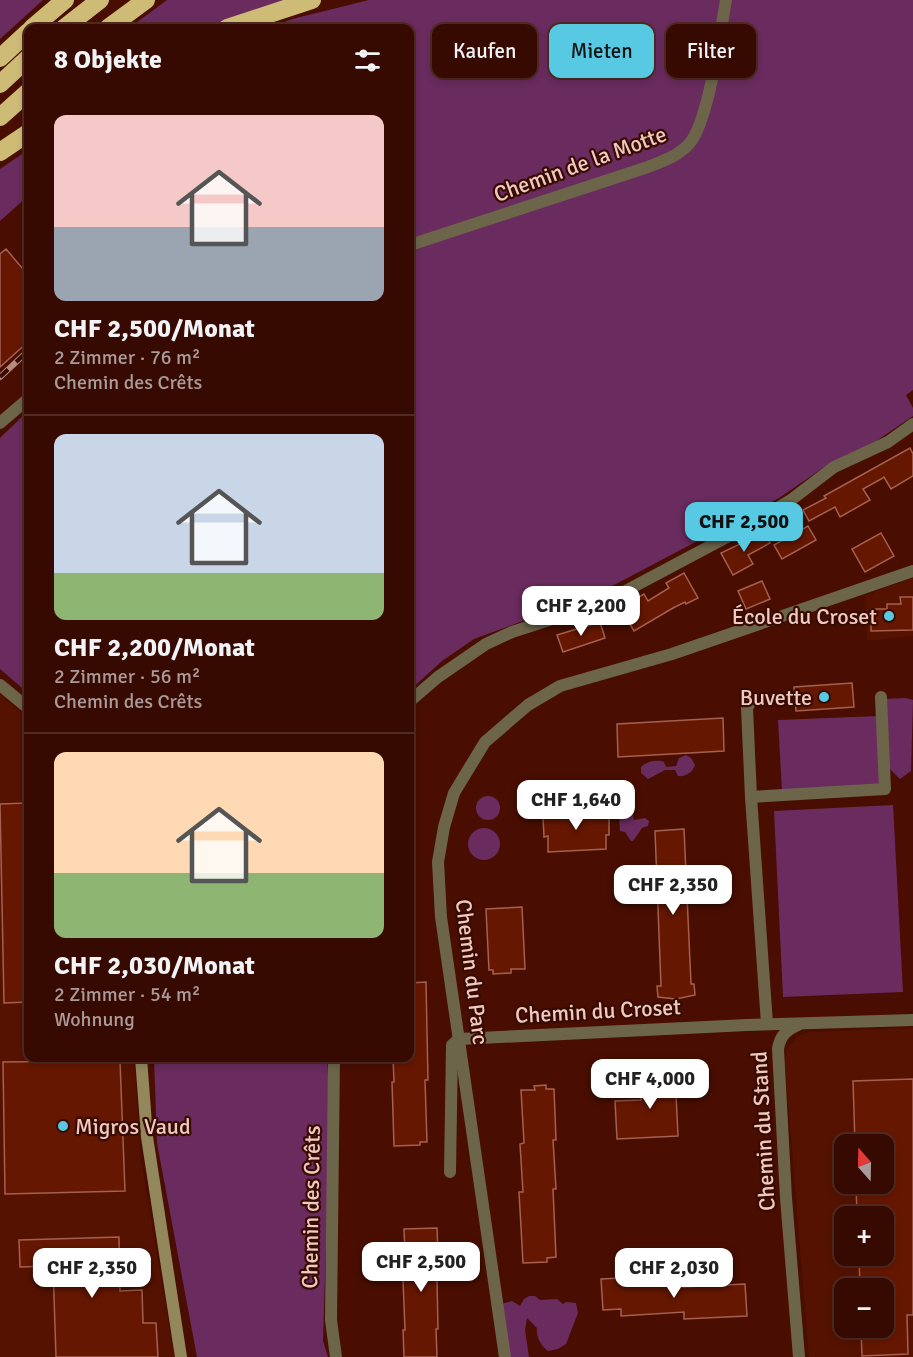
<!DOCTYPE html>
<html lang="de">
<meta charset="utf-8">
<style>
body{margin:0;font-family:Signika,sans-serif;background:#3e130b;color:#f1f3f6;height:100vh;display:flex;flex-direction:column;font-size:22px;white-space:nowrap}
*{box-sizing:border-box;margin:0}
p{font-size:20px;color:#aa9a99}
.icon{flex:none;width:33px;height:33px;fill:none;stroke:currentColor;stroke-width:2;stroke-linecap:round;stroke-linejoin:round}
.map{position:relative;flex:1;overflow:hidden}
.panel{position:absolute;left:24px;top:24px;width:390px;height:1038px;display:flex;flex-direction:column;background:#370a01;border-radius:12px;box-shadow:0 3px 9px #0003,0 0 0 2px #512b23}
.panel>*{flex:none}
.top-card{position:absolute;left:432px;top:24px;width:390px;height:54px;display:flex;gap:12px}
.needle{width:39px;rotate:340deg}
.tools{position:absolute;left:834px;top:1134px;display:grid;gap:12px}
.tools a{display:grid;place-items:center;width:60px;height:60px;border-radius:12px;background:#370a01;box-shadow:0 3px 9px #0003,0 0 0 2px #512b23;font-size:30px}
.price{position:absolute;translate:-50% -51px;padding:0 14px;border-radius:12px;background:#fff;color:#222;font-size:20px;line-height:39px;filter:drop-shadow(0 2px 3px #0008)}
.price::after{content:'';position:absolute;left:50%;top:36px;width:18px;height:14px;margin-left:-9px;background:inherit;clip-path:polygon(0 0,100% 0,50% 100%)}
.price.active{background:#57c9e3;color:#111}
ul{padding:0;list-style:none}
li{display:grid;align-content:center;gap:12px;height:318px;padding:0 30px}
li+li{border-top:2px solid #512b23}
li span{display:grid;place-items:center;height:186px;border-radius:12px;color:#555}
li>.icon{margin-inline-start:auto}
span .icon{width:108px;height:108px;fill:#fffc;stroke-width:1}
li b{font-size:26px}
h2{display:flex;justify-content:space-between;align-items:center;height:72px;padding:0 30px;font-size:26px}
.pill{padding:0 21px;border-radius:12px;background:#370a01;box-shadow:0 3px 9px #0003,0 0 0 2px #512b23;font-size:21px;line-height:54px}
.pill.active{background:#57c9e3;color:#111}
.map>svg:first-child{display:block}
</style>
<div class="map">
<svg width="913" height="1357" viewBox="0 0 913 1357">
<rect width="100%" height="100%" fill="#490e01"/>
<!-- built -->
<g fill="#551201" fill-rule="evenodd">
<path d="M913,577v59l-46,5 -2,-45z"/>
<path d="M0,695l28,23v340h106l6,96 34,203h-174z"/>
<path d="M913,1028v329h-104l-24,-294 2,-14 10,-12 12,-5zM844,1144h40v40h-40zM844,1216h40v40h-40zM844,1288h40v40h-40z"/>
</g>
<!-- green -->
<g fill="#6a2b5e">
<path d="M0,0h43l-43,39z"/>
<path d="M167,0h117l-78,28h-77z"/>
<path d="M369,0h544v390l-7,5 7,13v8l-37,25 -43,20 -54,37 -163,86 -26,12 -116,43 -32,22 -32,29v-662h-142l24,-9z"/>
<path d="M28,150v46l-28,25v-52z"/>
<path d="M28,411v282l-28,-24v-231z"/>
<path d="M906,698l7,2 -2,71 -11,8 -13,-13 -3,-67z"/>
<path d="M878,716l2,68 -98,7 -4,-71z"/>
<path d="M686,755l5,3 4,7c-2,7 -9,12 -17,11l-3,-6h-10l-17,9 -7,-6v-6c4,-5 17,-8 23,-5l2,5 10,-1 3,-8z"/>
<circle cx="488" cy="808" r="12"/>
<path d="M893,805l10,187 -120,5 -9,-186z"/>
<path d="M624,815h9l1,5 11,-2 4,3 -1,5 -6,2 -9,13h-2l-6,-9 -5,-1 -1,-13z"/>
<circle cx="484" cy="844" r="16"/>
<path d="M154,1058h173l3,56 -7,227 5,16h-131l-40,-214z"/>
<path d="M529,1296h6l5,4 17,-1 6,5 3,-2 10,1 2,10 -12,31 -8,5 -10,2c-7,-6 -12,-13 -11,-23l-10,-10 -2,12 4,27h-29l-2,-52 14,-4 8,5 4,-7z"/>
</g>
<!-- building -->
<g fill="#661701" stroke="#a46150" stroke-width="1.5">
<path d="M6,249l22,26v67l-28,25v-113z"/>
<path d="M910,448l3,6v22l-22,13 -7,-12 -3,2 -18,10 7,11 -30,17 -5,-10 -26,14 -6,-11 23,-12 -2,-2z"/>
<path d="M808,526l8,14 -34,19 -8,-14z"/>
<path d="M765,532l5,11 -22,12 5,9 -20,11 -12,-22z"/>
<path d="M881,533l13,23 -29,16 -13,-23z"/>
<path d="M684,573l14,25 -12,6 -1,-2 -12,6 -39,23 -10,-17 10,-6 -3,-6 13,-8 4,7 21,-13 -3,-5z"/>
<path d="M762,581l8,18 -24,10 -8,-18z"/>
<path d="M900,597h13v33l-42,1v-22h16v-5h14z"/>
<path d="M600,622l5,16 -42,14 -6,-17z"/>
<path d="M852,683l2,24 -58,4 -2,-24z"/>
<path d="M723,718l1,33 -106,6 -1,-33z"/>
<path d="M28,803v199l-24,1 -4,-199z"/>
<path d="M605,811v5l4,-1v20h-3v14l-58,3v-16l-4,1 -1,-20h3v-3z"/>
<path d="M684,829l7,155h3l1,11 -19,4 -18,-2 -1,-11h4l-6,-155z"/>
<path d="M522,907l3,62h-14v4l-18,1v-4h-4l-3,-61z"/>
<path d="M426,982l2,98h-3l2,62h-7v3l-26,1 -2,-64h2l-1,-24h17v-75z"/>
<path d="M87,1061h33l5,130 -120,3 -2,-132z"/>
<path d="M675,1073l3,63 -61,3 -2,-38 26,-1 -1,-25z"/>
<path d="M913,1079v236h-6l1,39 -46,2 -1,-28h23v-40h-24l-1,-32h25v-40h-27l-1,-32h28v-40h-29l-2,-63z"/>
<path d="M546,1085v4h8l2,51h-3l3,49h-3l3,68 -9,1v4l-24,1 -4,-71h4l-3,-48 4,-1 -3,-53h14l-1,-4z"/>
<path d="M437,1228l2,52h-2l1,49h-2l1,28h-33l-1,-27h2l-2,-50 3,-1 -2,-50z"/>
<path d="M119,1237l1,54 22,-1 1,33h13l2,34h-102l-3,-91 -33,1 -1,-27z"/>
<path d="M620,1278v6l62,-3 1,6 62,-3 2,32 -63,3v-7l-63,4v-7l-18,1 -2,-31z"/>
</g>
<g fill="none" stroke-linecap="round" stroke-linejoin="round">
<!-- street -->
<g stroke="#6c654a" stroke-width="12">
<path d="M410,245l238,-78c15,-6 30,-11 41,-23 20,-23 31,-111 37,-144"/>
<path d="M0,423l28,-24"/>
<path d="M0,685l28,23"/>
<path d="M760,699l-9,2 -4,7 4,89 16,227"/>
<path d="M410,701l28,-24 48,-33 26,-12 65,-21 39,-15 128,-68 47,-28 43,-33 54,-25 25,-18"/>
<path d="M751,797l134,-8 -4,-92"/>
<path d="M798,1025c-12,5 -18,11 -20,24l8,149 13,159"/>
<path d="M334,1058l-3,262 5,37"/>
<path d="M450,1172l2,-127 7,-6 288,-14 166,-5"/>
<path d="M505,1357l-64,-440 -3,-55 6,-35 10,-34 31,-51 43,-37 32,-19 112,-32 241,-83"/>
</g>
<!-- secondary -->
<path stroke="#93885c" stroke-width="12" d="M141,1058l6,79 34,220"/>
<!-- highway -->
<g stroke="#cebc76" stroke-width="18">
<path d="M32,28l33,-28"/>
<path d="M64,28l36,-28"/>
<path d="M108,28l38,-28"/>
<path d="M227,28l85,-28"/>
<path d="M0,58l28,-26"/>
<path d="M0,84l28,-26"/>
<path d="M0,117l28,-25"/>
<path d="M0,152l28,-19"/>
</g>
<!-- rail casing -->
<g stroke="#b78a7f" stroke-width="6">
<path id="rail" d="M0,377l28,-26"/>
</g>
<!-- rail -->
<use href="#rail" stroke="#380b02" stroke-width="4" stroke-dasharray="11" stroke-linecap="butt"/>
</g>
<!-- markers -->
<g fill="#57c9e3" stroke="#380b02" stroke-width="2">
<circle cx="889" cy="616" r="6"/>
<circle cx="824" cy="697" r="6"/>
<circle cx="63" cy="1126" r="6"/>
</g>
<g text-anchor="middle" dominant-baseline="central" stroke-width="4.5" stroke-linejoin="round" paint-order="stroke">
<!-- street labels -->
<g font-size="22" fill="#f0cac0" stroke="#380b02">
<text transform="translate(580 164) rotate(-20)">Chemin de la Motte</text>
<text transform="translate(472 972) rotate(83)">Chemin du Parc</text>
<text transform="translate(598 1011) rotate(-3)">Chemin du Croset</text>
<text transform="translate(763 1131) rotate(-93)">Chemin du Stand</text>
<text transform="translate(311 1207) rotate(-89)">Chemin des Crêts</text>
</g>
<!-- poi labels -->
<g font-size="22" fill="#f0cac0" stroke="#380b02" text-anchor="end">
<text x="877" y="616">École du Croset</text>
<text x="812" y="697">Buvette</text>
<text x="75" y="1126" text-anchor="start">Migros Vaud</text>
</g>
</g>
</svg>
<div class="tools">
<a><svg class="needle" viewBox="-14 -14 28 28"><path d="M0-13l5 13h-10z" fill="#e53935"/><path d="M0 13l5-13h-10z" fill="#aa9a99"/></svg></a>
<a>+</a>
<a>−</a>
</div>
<b class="price active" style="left:744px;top:553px">CHF 2,500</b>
<b class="price" style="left:581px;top:637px">CHF 2,200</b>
<b class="price" style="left:576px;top:831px">CHF 1,640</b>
<b class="price" style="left:673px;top:916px">CHF 2,350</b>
<b class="price" style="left:650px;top:1110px">CHF 4,000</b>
<b class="price" style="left:421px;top:1293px">CHF 2,500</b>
<b class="price" style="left:92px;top:1299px">CHF 2,350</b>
<b class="price" style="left:674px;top:1299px">CHF 2,030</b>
<div class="top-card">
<a class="pill">Kaufen</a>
<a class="pill active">Mieten</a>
<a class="pill">Filter</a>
</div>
<section class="panel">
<h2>8 Objekte<svg class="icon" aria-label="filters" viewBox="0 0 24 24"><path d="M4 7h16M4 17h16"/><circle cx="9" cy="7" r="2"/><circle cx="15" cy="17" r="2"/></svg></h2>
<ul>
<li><span style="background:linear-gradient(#f6c9c9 60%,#9aa5b1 0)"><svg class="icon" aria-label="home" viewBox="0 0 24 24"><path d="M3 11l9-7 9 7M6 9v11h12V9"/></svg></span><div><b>CHF 2,500/Monat</b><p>2 Zimmer · 76 m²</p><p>Chemin des Crêts</p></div></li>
<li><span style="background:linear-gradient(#c9d6e8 75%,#8fb573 0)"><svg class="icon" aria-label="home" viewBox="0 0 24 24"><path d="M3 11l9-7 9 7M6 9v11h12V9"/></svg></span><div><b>CHF 2,200/Monat</b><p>2 Zimmer · 56 m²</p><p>Chemin des Crêts</p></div></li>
<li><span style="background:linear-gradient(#ffd9b3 65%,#8fb573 0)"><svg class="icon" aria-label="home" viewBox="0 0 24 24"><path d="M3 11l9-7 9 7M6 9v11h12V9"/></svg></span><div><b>CHF 2,030/Monat</b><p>2 Zimmer · 54 m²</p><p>Wohnung</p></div></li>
</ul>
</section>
</div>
